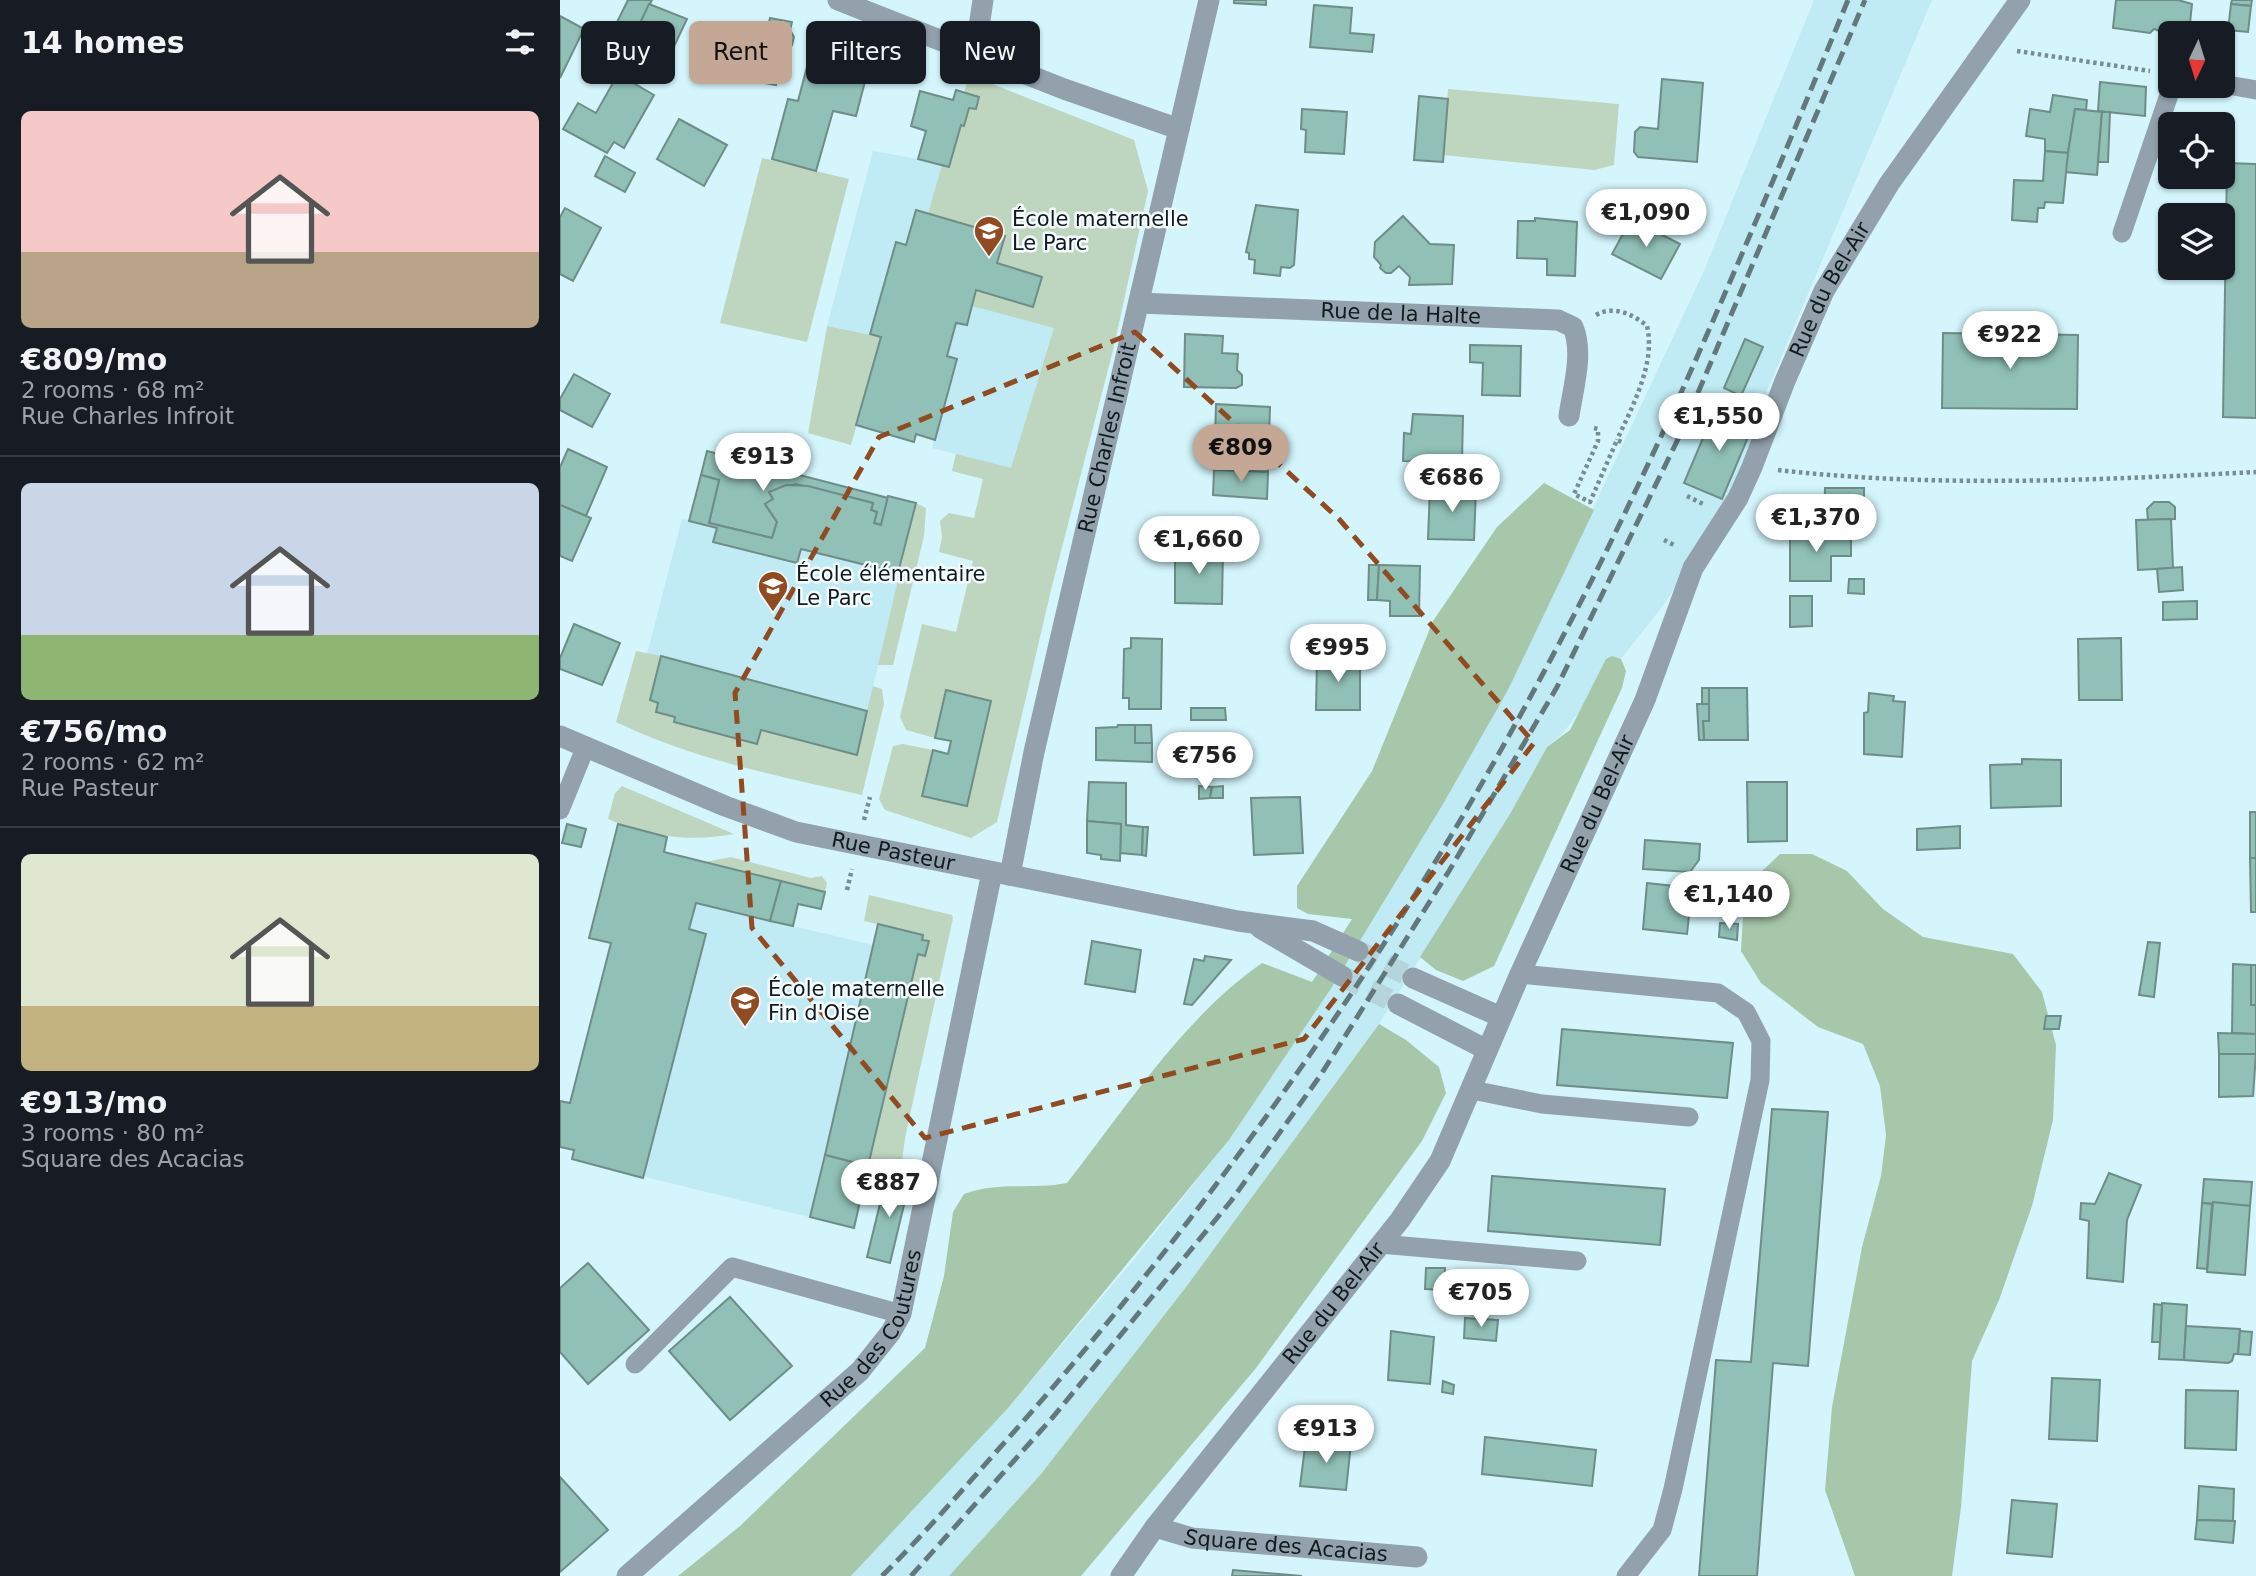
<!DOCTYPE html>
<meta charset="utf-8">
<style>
body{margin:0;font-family:"DejaVu Sans",sans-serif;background:#242831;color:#f1f3f6;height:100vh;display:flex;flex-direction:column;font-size:26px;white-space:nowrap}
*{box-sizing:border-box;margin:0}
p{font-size:23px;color:#9ea1a6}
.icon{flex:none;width:38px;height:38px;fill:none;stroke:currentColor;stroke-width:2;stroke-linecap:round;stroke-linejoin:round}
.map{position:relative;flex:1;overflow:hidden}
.drawer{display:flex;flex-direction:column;background:#171b24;width:560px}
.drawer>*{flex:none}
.hud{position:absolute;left:21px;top:21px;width:665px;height:63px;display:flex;gap:14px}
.needle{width:46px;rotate:184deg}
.tools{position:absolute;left:1598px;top:21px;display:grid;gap:14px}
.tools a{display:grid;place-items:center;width:77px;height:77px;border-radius:10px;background:#171b24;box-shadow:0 2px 5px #0004;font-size:35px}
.price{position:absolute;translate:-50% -60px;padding:0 16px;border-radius:24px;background:#fff;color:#222;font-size:23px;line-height:46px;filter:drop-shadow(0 2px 4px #0008)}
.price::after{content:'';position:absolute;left:50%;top:42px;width:21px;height:16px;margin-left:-10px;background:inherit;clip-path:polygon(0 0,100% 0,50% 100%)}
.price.on{background:#c5a796;color:#111}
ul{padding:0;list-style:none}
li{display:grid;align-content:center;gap:14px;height:371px;padding:0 21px}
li+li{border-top:2px solid #363941}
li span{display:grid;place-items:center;height:217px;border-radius:10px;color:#555}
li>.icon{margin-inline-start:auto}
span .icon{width:126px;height:126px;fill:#fffc;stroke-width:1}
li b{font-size:30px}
h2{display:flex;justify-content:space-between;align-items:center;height:84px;padding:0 21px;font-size:30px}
.pill{padding:0 24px;border-radius:10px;background:#171b24;box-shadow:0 2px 5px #0004;font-size:24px;line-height:63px}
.pill.on{background:#c5a796;color:#111}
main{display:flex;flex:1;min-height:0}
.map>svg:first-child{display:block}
</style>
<main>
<section class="drawer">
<h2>14 homes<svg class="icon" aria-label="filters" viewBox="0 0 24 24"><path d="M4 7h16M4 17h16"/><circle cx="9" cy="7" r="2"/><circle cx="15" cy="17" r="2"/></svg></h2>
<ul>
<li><span style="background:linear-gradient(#f6c9c9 65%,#b9a48a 0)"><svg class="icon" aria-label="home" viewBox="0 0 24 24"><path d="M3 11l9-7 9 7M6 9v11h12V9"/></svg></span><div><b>€809/mo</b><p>2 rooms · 68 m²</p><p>Rue Charles Infroit</p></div></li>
<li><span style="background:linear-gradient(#c9d6e8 70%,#8fb573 0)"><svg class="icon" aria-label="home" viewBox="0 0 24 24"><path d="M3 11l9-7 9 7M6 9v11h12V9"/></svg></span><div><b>€756/mo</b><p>2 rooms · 62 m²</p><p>Rue Pasteur</p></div></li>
<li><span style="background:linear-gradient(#dfe7d0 70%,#c2b280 0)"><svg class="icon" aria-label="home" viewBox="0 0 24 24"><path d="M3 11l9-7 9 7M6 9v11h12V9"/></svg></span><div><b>€913/mo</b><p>3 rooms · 80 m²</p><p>Square des Acacias</p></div></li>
</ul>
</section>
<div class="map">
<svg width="1696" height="1576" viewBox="0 0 1696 1576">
<rect width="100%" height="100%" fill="#d4f5fc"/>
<!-- built -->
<g fill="#c0eaf4">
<path d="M1254,0h118l-165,391 4,3 -42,109 -64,100 -103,131 -15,13 -37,67 -131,210 -193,263 -145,187 -92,102h-98l158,-169 122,-144 98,-123 101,-150 178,-300 195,-417z"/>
<path d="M409,75l165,65 14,51 -35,159 -39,151 -122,-30 4,-17 -24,-6 2,-8 -17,-5 -3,7 -58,-17 24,-88 -53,-11 46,-175 45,8 46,-33 5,-18 7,1 3,-11z"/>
<path d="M147,451l209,52 -59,252 -96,-25 -4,14 -83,-22 -24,-22 10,-43 -13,-3 35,-135 8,1z"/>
<path d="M58,824l49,13 -3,15 161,40 -4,17 -23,-5 -5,22 80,19 5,-21 45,11 6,6 -4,15 -7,-1 -64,273 -282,-69 2,-9 -14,-3v-46l10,1 41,-158 -22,-6z"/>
</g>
<!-- green -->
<g fill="#bed6c0">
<path d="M409,75l165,65 14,51 -35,159 -62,240 -54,232 -26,16 -86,-28 -6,-11 14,-53 10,-2 30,6 -11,46 45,10 24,-105 -44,-11 -12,48 -29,-8 -6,-13 22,-93 34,8 17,-71 -34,-9 3,-15 -2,-16 9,-8 25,5 9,-39 -31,-8 4,-17 55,14 43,-140 -82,-22 4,-16 57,16 9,-29 -45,-14 -69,-49 14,-49 7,2 12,-42 3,1 5,-18h7l3,-11 -15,-4z"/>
<path d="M888,89l171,15 -5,61 -20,5 -151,-15z"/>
<path d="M202,158l87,21 -42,163 -87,-19z"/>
<path d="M267,326l54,11 -30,108 -43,-12z"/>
<path d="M356,503l10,5 -2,28 -31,129h-15z"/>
<path d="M76,651l25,5 -11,43 25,18v5l81,22 5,-14 95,25 17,-69 9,3 2,15 -22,91c-84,-19 -167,-35 -246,-73z"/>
<path d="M62,786l112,48c-42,8 -87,3 -126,-15l7,-26z"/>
<path d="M171,857l80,21 11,-2 5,7 -2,9 -120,-30z"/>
<path d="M309,895l83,20 1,3 -48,220 -3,23 8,19 -43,-9 51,-217 7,2 3,-15 -6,-1 1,-5 -59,-14z"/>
</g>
<!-- forest -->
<g fill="#a7c7aa">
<path d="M984,483l50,27 -86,180 -65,114 -113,186 -101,150 -220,267 -158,169h-173l62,-50 185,-178 19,-72 9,-64 11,-18c34,-13 68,-4 103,-11 58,-74 118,-167 195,-220l50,19 40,-63 -44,-5 -11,-6v-22l75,-115 61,-150 64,-94z"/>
<path d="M1052,656l9,3 5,12 -4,17 -128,278 -31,15 -27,-11 -16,-13 90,-143 37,-67 23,-17 36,-71z"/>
<path d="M1220,854h32l35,17 36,38 40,28 90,17 29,38 14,53 -3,75 -21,86 -33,94 -27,61 -11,146 -9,69h-97l-30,-86 7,-83 30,-160 19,-71 5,-41 -6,-49 -17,-42 -45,-17 -57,-44 -20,-32 2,-35 18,-44z"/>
<path d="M819,1024l27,16 33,27 7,26 -24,48 -166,227 -175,208h-132l92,-102 145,-187z"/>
</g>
<!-- building -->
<g fill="#90c0b6" stroke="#6f8d87" stroke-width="2">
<path d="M68,0h24l-15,29 -4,-2 -2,3 -14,-8z"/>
<path d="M674,0h32v5l-32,-2z"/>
<path d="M1556,0h62l14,4 -3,29 -19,2 -16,-6 -4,4 -37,-5z"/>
<path d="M1672,0h20l-1,6 -20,-2z"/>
<path d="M89,4l38,15 -16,34 -36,-19z"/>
<path d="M1671,4l20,2 -3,26 -20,-2z"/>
<path d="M754,5l38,3 -2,25 24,2 -2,17 -62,-5z"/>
<path d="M0,16l24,13 -24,49z"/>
<path d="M210,18l22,4 -2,8 4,7 -2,8 -5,-1 -10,34 -7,-2 2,-13 -12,-3z"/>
<path d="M250,55l58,15 -12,46 -23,-5 -17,60 -44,-12 16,-60 10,2z"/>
<path d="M206,62l6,1 -2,13 7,2 -1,7 -16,-3z"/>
<path d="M58,74l36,21 -30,53 -10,-6 -7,11 -44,-24 15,-26 18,10z"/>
<path d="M1102,79l41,4 -6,79 -59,-5 -4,-5 1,-20 5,-5 18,2z"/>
<path d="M1540,82l46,5 -1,29 -47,-5z"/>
<path d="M396,90l23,7 -3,12 -7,-1 -5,18 -3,-1 -12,42 -31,-8 8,-28 -15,-5 9,-35 33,9z"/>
<path d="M1493,95l34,5 -1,10 -11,-1 -7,44 -23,-2v-12l-19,-3 4,-27 20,3z"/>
<path d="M859,96l29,3 -5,63 -29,-2z"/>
<path d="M742,109l45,3 -3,42 -39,-2 1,-22 -5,-1z"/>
<path d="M1515,109l27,3 -5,63 -32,-3z"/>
<path d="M1542,112h8l-2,50h-10z"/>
<path d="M119,119l48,26 -23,41 -47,-27z"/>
<path d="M1485,151l23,2 -5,50 -18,-1 -1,6h-6l-1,14 -25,-2 2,-40 29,1z"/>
<path d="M45,156l30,17 -10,19 -30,-16z"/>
<path d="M1667,163l29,1v254l-33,-1z"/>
<path d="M696,205l42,5 -4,55 -4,3 -9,-1 -1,9 -26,-3 1,-13 -6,-1v-6l-3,-1z"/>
<path d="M5,208l36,20 -28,53 -13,-7v-57z"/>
<path d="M356,210l89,26 -8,27 45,14 -9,30 -57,-17 -9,35 -11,-2 -9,33 10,3 -22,81 -19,-6 -2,8 -58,-17 25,-88 -11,-3 26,-92 10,3z"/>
<path d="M843,216l27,28 24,1 -2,39 -43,1 1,-8 -11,-11 -8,7h-5l-6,-5 1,-3 -7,-8 1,-15z"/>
<path d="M975,218l42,4 -2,54 -28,-1v-16l-30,-1 1,-37h17z"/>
<path d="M1071,219l49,25 -19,35 -49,-25z"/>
<path d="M1383,333l135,2 -1,74 -135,-1z"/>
<path d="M625,334l38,2 -1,17 16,1 -1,16 5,5v10l-6,3 -52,-1z"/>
<path d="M1185,339l18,8 -22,49 -17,-8z"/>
<path d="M910,345l51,1 -1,50 -38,-1 1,-32 -13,-1z"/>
<path d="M14,374l36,20 -18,33 -32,-17v-11z"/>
<path d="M656,404l54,3 -2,65 -54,-2z"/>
<path d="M1156,407l38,16 -32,76 -38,-16z"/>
<path d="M853,414l50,2 -1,46 -59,-1 1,-28 7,1z"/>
<path d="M8,449l39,18 -21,49 -26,-11v-38z"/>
<path d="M147,451l181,47 -7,27 -7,-2 3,-11 -6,-2 2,-7 -77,-19 -27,8 4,7 -8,5 12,18 -5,16 -63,-15 10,-43 -18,-5z"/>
<path d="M654,470l54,2 -1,27 -54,-4z"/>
<path d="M141,475l18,5 -10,43 63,15 5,-16 -12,-18 8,-5 -4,-7 17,-7 22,1 65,17 -2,7 6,2 -3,11 7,2 7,-29 28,7 -18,70 -97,-24 -4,14 -84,-21 4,-14 -28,-7z"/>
<path d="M870,488l46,2 -2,50 -46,-1z"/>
<path d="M1265,488h39v38l-40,-1z"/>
<path d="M1594,502h15l6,5v12l-27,1 -1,-11z"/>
<path d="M0,505l31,13 -19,43 -12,-5z"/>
<path d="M1611,519l2,49 -35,2 -2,-50z"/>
<path d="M1230,531l61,2v23h-20v25h-41z"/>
<path d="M615,548l48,1 -1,55 -47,-1z"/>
<path d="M809,565h10l-2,35h-9z"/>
<path d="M819,565l41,1 -1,50h-29v-15l-13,-1z"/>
<path d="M1622,567l1,23 -24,2 -2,-23z"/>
<path d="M1289,579h15v15l-16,-1z"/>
<path d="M1230,596h22v30l-22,1z"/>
<path d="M1637,601v18l-34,1v-18z"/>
<path d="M14,624l46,19 -18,42 -42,-16v-11z"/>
<path d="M571,638l31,1 -1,70h-32v-11h-6l1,-49 7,-1z"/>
<path d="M1561,638l1,62h-43l-1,-61z"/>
<path d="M101,656l206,55 -10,44 -96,-25 -4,14 -83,-22 1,-5 -19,-5 2,-9 -8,-3z"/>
<path d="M757,658l43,1v51h-44z"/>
<rect x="1142" y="688" width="7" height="16"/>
<path d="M1149,688h38l1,52h-44l-1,-19h6z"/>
<path d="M386,690l45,11 -24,105 -45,-10 11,-46 15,4 3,-13 -16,-3z"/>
<path d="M1309,693l25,3 -1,5 12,1 -3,55 -38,-3v-41l4,-1z"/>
<path d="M1137,704h12v17h-6l1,19h-5z"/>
<path d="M631,708h34l1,12h-35z"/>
<path d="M558,725h17v18h17v19l-56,-2v-32l21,-1z"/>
<path d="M575,725h16l1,18h-17z"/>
<path d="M644,756v10h-27v-9z"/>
<path d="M1462,759l39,1v46l-70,2 -1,-43 32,-1z"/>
<path d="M529,782l37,1v42l17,2 -1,28 -22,-2 1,-29 -34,-3z"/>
<path d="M1187,782h40v59l-39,1z"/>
<path d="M639,786l13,1 -2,11 -11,1z"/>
<path d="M663,786v12h-13l2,-11z"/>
<path d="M740,797l3,56 -49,2 -3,-57z"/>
<rect x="1690" y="812" width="6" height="46"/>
<path d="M527,821l34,3 -1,37 -19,-2v-4l-14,-2z"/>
<path d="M7,824l19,5 -5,18 -19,-4z"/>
<path d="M58,824l49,13 -3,15 117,29 -11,40 -74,-18 -7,26 17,5 -63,244 -71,-19 2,-9 -14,-3v-46l10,2 41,-160 -22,-5z"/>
<path d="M1400,826v22l-43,2v-21z"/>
<path d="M583,827h5l-2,29 -4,-1z"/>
<path d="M1085,840l55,4 -1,16 -9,12 -47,-3z"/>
<path d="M1690,858h6v54h-5z"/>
<path d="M221,881l44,11 -4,17 -23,-5 -5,22 -23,-5z"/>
<path d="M1087,883l45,5 -5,46 -44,-5z"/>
<path d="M1160,923l18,1 -1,16 -18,-3z"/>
<path d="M318,924l45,11 -1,5 7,1 -4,15 -7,-2 -50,212 -43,-11z"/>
<path d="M532,941l49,9 -6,42 -50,-8z"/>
<path d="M1588,942l12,1 -6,54 -15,-2z"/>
<path d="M645,956l26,4 -39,45 -8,-1 10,-45 10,2z"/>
<path d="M1673,964l18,1v40h5v29l-24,-1z"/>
<rect x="1691" y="965" width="5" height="40"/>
<path d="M1486,1016h15l-2,13h-15z"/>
<path d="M1002,1029l171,14 -6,55 -170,-13z"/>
<path d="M1658,1033l38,1v20h-37z"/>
<path d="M1659,1054h37l-3,42 -34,1z"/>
<path d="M1212,1109l56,3 -20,254 -35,-3 -16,213h-58l17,-216 35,2z"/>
<path d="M265,1155l43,11 -14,62 -44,-11z"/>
<path d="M1549,1173l32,12 -14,35 -4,62 -36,-4 2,-57 -9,-2 1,-16 14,1z"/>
<path d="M327,1175l23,5 -20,83 -23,-6z"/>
<path d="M932,1176l173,13 -5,56 -172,-14z"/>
<path d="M1644,1179l48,3 -2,24 -48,-3z"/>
<path d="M1653,1202l37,4 -5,69 -38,-3z"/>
<path d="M1642,1203l10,1 -5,65 -10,-1z"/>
<path d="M28,1263l61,67 -61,54 -28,-32v-64z"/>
<path d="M866,1268h19l-1,22 -19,-1z"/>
<path d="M170,1297l62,69 -62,54 -61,-69z"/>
<path d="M1602,1303l25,2 -3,55 -25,-1z"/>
<path d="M1594,1304l8,1 -2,37h-8z"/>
<path d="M905,1318l33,2 -2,21 -32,-3z"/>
<path d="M1626,1326l54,3 -2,25h-4l-2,7 -4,2 -44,-3z"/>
<path d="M831,1331l43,6 -4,47 -42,-4z"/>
<path d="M1680,1331l12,1 -2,23 -12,-1z"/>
<path d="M1492,1378l48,2 -3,61 -48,-2z"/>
<path d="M883,1381l11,4 -1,9 -11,-2z"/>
<path d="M1626,1390l52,1 -2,59 -51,-2z"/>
<path d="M925,1437l111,13 -4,36 -110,-12z"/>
<path d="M746,1439l45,5 -5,46 -46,-4z"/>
<path d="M0,1477l48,53 -48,42z"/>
<path d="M1639,1486l35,3 -1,32 -36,-1z"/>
<path d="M1452,1500l45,4 -5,53 -45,-4z"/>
<path d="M1637,1520l38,1 -2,22 -38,-4z"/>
<path d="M673,1570l69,6h-70z"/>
</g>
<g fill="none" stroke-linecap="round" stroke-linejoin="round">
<!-- street-tunnel -->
<g stroke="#b6d4db" stroke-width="21" stroke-dasharray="21 10" stroke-linecap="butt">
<path d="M798,951l55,27"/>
<path d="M782,976l56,28"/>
</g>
<!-- path -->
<g stroke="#768d92" stroke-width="4.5" stroke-dasharray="3.5 3.5" stroke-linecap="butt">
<path d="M1457,51l133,20"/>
<path d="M1036,315c17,-10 37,-1 51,11 9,37 -15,81 -30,114"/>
<path d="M1034,428l4,1v12l-24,53 16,8 27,-62 7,3"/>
<path d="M1218,470c157,18 320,10 478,2"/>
<path d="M1127,496l16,8"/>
<path d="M1104,540l12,6"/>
<path d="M304,820l6,-23"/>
<path d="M287,890l5,-21"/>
</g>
<!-- lane -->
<g stroke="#93a1ad" stroke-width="19">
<path d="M1662,84l34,6"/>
<path d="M1562,233l50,-147"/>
<path d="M0,810l26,-64"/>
<path d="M960,974l198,19 28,19 15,29 -1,39 -87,409 -11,41 -36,46"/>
<path d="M912,1090l70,14 147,13"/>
<path d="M820,1244l197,17"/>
<path d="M75,1364l97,-97 169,47"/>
</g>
<!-- street -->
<g stroke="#93a1ad" stroke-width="21">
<path d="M278,0l226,89 115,40"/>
<path d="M415,54l8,-54"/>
<path id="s1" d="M579,303l419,17 15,7c11,26 0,61 -4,89"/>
<path id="s2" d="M0,736l165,70 71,26 442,89 75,10 45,20"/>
<path id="s3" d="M450,875l24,-123 175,-752"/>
<path d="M700,928l82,48"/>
<path d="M853,978l88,39"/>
<path d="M838,1004l89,46"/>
<path id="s4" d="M595,1527l37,11 225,19"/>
<path id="s5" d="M67,1576l233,-205 31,-39 10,-18 91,-442"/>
<path id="s6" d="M561,1576l34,-49 245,-307 40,-59 80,-187 125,-274 48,-132 45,-70 14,-31 33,-86 39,-90 65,-107 131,-184"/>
</g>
<!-- rail -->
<g stroke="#63787c" stroke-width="5" stroke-dasharray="14 7" stroke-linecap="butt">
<path d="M322,1576c40,-40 77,-82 114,-124 211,-235 393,-493 543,-771 119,-219 214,-451 309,-681"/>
<path d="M351,1576l142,-159 178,-216 89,-125 129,-205 108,-184 123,-252 185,-435"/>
</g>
</g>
<!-- marked area -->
<path fill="none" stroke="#904b20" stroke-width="5" stroke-dasharray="14 9" stroke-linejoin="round" d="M575,332l204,187 195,224 -230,296 -379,99 -173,-210 -17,-235 144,-256z"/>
<!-- icons -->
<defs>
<g id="school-pin" transform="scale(1.575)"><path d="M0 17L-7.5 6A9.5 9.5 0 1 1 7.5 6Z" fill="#904b20" stroke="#f6fcfe"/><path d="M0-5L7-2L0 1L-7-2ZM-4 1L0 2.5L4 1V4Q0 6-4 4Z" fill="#fff"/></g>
</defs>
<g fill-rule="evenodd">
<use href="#school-pin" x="429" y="231"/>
<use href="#school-pin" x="213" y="586"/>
<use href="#school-pin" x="185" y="1001"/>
</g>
<g text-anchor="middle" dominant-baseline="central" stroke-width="5" stroke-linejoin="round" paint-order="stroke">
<!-- poi labels -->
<g font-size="21" fill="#0f1b1d" stroke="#f6fcfe" text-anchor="start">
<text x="452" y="219">École maternelle<tspan x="452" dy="24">Le Parc</tspan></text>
<text x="236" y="574">École élémentaire<tspan x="236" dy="24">Le Parc</tspan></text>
<text x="208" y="989">École maternelle<tspan x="208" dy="24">Fin d'Oise</tspan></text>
</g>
<!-- street labels -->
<g font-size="21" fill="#0f1b1d" stroke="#f6fcfe">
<text stroke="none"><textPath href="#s6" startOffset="1480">Rue du Bel-Air</textPath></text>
<text stroke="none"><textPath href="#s1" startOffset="262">Rue de la Halte</textPath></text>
<text stroke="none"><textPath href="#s3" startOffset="448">Rue Charles Infroit</textPath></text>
<text stroke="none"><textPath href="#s6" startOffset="914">Rue du Bel-Air</textPath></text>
<text stroke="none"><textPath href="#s2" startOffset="354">Rue Pasteur</textPath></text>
<text stroke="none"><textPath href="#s6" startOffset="346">Rue du Bel-Air</textPath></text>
<text stroke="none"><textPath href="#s5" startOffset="354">Rue des Coutures</textPath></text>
<text stroke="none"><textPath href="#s4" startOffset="133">Square des Acacias</textPath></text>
</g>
</g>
</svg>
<div class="tools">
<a><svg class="needle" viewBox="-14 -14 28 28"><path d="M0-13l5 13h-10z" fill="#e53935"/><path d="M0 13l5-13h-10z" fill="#9ea1a6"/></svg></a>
<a><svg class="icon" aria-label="locate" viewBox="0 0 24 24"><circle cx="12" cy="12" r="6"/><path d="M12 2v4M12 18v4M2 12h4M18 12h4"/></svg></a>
<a><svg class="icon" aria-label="layers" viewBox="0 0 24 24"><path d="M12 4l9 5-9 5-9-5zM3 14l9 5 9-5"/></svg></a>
</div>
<b class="price" style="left:1086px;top:249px">€1,090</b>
<b class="price" style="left:1450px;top:371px">€922</b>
<b class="price" style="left:1159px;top:453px">€1,550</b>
<b class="price on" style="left:681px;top:484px">€809</b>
<b class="price" style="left:203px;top:493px">€913</b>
<b class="price" style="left:892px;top:514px">€686</b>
<b class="price" style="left:1256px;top:554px">€1,370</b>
<b class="price" style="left:639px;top:576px">€1,660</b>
<b class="price" style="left:778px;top:684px">€995</b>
<b class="price" style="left:645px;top:792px">€756</b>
<b class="price" style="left:1169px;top:931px">€1,140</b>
<b class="price" style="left:329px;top:1219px">€887</b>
<b class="price" style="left:921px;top:1329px">€705</b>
<b class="price" style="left:766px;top:1465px">€913</b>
<div class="hud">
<a class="pill">Buy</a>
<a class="pill on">Rent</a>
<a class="pill">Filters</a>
<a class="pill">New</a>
</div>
</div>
</main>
